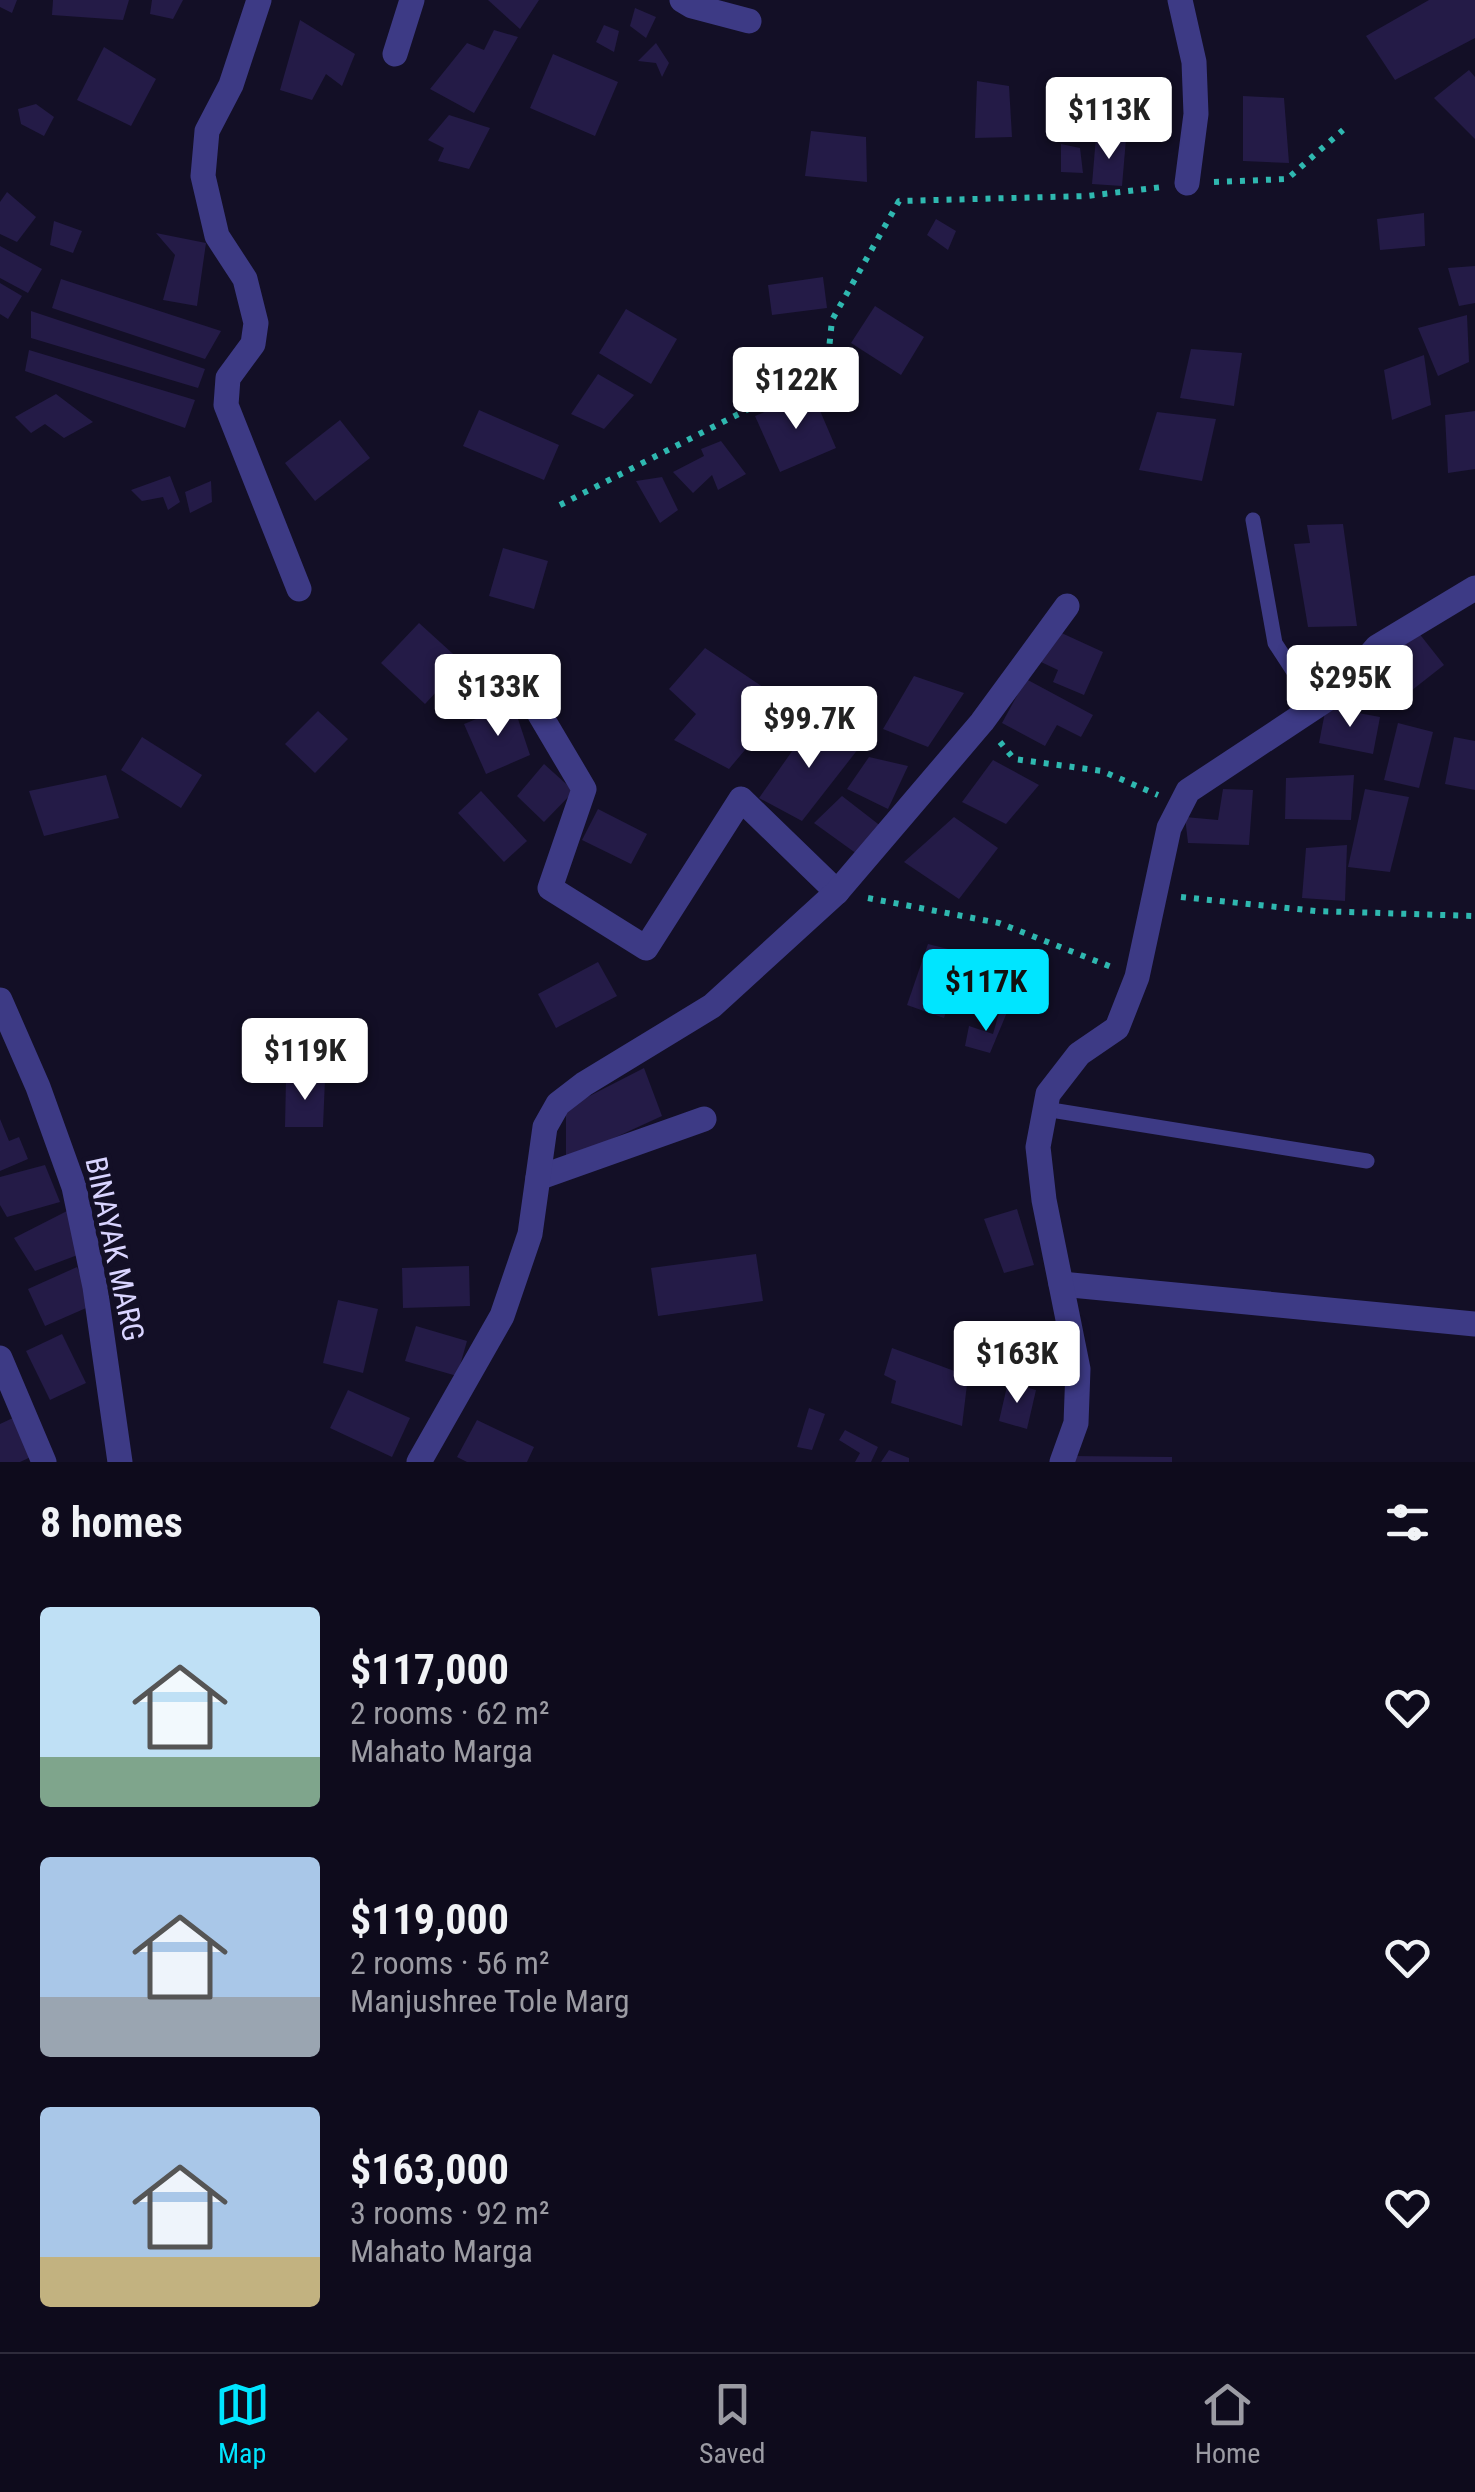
<!DOCTYPE html>
<meta charset="utf-8">
<style>
body{margin:0;font-family:"Roboto Condensed",sans-serif;background:#1c1929;color:#f1f3f6;height:100vh;display:flex;flex-direction:column;font-size:38px;white-space:nowrap}
*{box-sizing:border-box;margin:0}
p{font-size:32px;color:#9b9ba3}
.icon{flex:none;width:55px;height:55px;fill:none;stroke:currentColor;stroke-width:2;stroke-linecap:round;stroke-linejoin:round}
.map{position:relative;height:1462px;overflow:hidden}
.sheet{display:flex;flex-direction:column;background:#0e0b1c;flex:1}
.sheet>*{flex:none}
.price{position:absolute;translate:-50% -85px;padding:0 22px;border-radius:10px;background:#fff;color:#222;font-size:32px;line-height:65px;filter:drop-shadow(0 2px 5px #0008)}
.price::after{content:'';position:absolute;left:50%;top:60px;width:30px;height:22px;margin-left:-15px;background:inherit;clip-path:polygon(0 0,100% 0,50% 100%)}
.price.current{background:#00e5ff;color:#111}
ul{padding:0;list-style:none}
li{display:flex;align-items:center;gap:30px;height:250px;padding:0 40px}
li span{display:grid;place-items:center;flex:none;width:280px;height:200px;border-radius:10px;color:#555}
li>.icon{margin-inline-start:auto}
span .icon{width:120px;height:120px;fill:#fffc;stroke-width:1}
li b{font-size:42px}
h2{display:flex;justify-content:space-between;align-items:center;height:120px;padding:0 40px;font-size:42px}
.tab-bar{display:flex;justify-content:space-around;align-items:center;height:140px;border-top:2px solid #2e2b3b;background:#0e0b1c;font-size:28px;color:#9b9ba3}
.tab-bar a{display:grid;justify-items:center;gap:5px}
.tab-bar .current{color:#00e5ff}
.map>svg:first-child{display:block}
</style>
<div class="map">
<svg width="1475" height="1462" viewBox="0 0 1475 1462">
<rect width="100%" height="100%" fill="#130f26"/>
<!-- building -->
<g fill="#241b47">
<path d="M0,0h17l-5,13 -12,-6z"/>
<path d="M53,0h76l-6,20 -71,-5z"/>
<path d="M152,0h31l-10,19 -23,-5z"/>
<path d="M488,0h51l-19,29z"/>
<path d="M1429,0h46v38l-80,42 -29,-44z"/>
<path d="M635,8l21,9 -10,21 -16,-12z"/>
<path d="M300,20l55,34 -13,32 -16,-12 -14,26 -32,-10z"/>
<path d="M604,25l15,6 -5,21 -18,-10z"/>
<path d="M494,30l24,7 -44,76 -44,-24 37,-46 17,7z"/>
<path d="M656,43l13,20 -7,14 -6,-14 -18,-2z"/>
<path d="M104,47l52,32 -25,47 -54,-26z"/>
<path d="M553,54l65,28 -23,54 -65,-28z"/>
<path d="M1469,70l6,7v62l-41,-41z"/>
<path d="M977,81l32,5 3,51 -37,1z"/>
<path d="M1243,96l41,2 5,65 -46,-2z"/>
<path d="M36,104l18,13 -10,19 -23,-12 -3,-15z"/>
<path d="M449,115l41,13 -21,41 -31,-8 6,-13 -16,-8z"/>
<path d="M811,131l55,6 1,45 -62,-6z"/>
<path d="M1096,137l30,2 -4,47 -30,-2z"/>
<path d="M1061,144l19,4 3,25 -22,-1z"/>
<path d="M7,192l29,25 -19,25 -17,-8v-32z"/>
<path d="M1424,213l1,33 -45,4 -3,-31z"/>
<path d="M936,219l20,12 -8,19 -21,-15z"/>
<path d="M54,221l28,10 -9,22 -23,-8z"/>
<path d="M156,233l50,10 -9,63 -34,-6 12,-45z"/>
<path d="M0,246l42,23 -14,24 -28,-15z"/>
<path d="M1475,266v37l-16,3 -11,-38z"/>
<path d="M823,277l4,31 -55,7 -4,-30z"/>
<path d="M61,279l160,52 -16,28 -153,-51z"/>
<path d="M0,283l22,13 -14,23 -8,-5z"/>
<path d="M875,306l49,31 -23,38 -50,-32z"/>
<path d="M626,309l51,30 -26,45 -52,-31z"/>
<path d="M31,311l174,58 -7,19 -167,-50z"/>
<path d="M1467,315l2,47 -31,14 -20,-48z"/>
<path d="M1191,349l51,4 -8,53 -54,-8z"/>
<path d="M29,350l166,50 -10,28 -160,-57z"/>
<path d="M1424,355l7,50 -39,15 -8,-50z"/>
<path d="M598,374l36,21 -30,34 -33,-15z"/>
<path d="M812,392l24,56 -56,24 -25,-56z"/>
<path d="M56,394l37,28 -29,16 -19,-14 -14,9 -16,-16z"/>
<path d="M479,410l80,35 -15,35 -81,-34z"/>
<path d="M1475,411v58l-27,4 -3,-58z"/>
<path d="M1157,412l59,7 -14,62 -63,-11z"/>
<path d="M340,420l30,38 -55,43 -30,-38z"/>
<path d="M721,441l25,33 -28,16 -6,-15 -19,18 -20,-21 31,-16 -3,-7z"/>
<path d="M170,476l10,26 -12,8 -5,-13 -21,4 -11,-11z"/>
<path d="M662,477l16,33 -18,13 -24,-42z"/>
<path d="M211,481l1,21 -22,11 -5,-21z"/>
<path d="M1343,524l14,102 -49,1 -14,-83 16,-1 -3,-18z"/>
<path d="M503,548l45,13 -14,48 -45,-13z"/>
<path d="M419,623l44,40 -38,41 -44,-41z"/>
<path d="M1055,630l48,22 -19,43 -31,-13 5,-12 -17,-8z"/>
<path d="M1418,632l26,33 -56,44 -26,-33z"/>
<path d="M705,648l80,54 -56,67 -55,-29 22,-26 -27,-25z"/>
<path d="M914,676l50,17 -36,54 -45,-18z"/>
<path d="M1026,679l67,36 -12,22 -24,-12 -12,21 -43,-23z"/>
<path d="M513,704l17,51 -44,19 -22,-50z"/>
<path d="M1326,707l54,10 -7,37 -54,-11z"/>
<path d="M318,711l30,28 -33,34 -30,-29z"/>
<path d="M812,723l50,21 -60,77 -43,-23z"/>
<path d="M1398,723l35,9 -14,56 -35,-8z"/>
<path d="M142,737l60,38 -21,33 -60,-38z"/>
<path d="M1454,737l21,4v49l-30,-6z"/>
<path d="M869,757l39,9 -20,43 -41,-20z"/>
<path d="M993,760l46,25 -33,39 -44,-22z"/>
<path d="M544,764l30,27 -30,31 -27,-26z"/>
<path d="M106,775l13,43 -75,18 -15,-45z"/>
<path d="M1354,775l-3,45 -66,-1 1,-41z"/>
<path d="M1223,789l30,1 -4,55 -61,-2 -3,-26 33,3z"/>
<path d="M1365,789l44,8 -19,75 -42,-5z"/>
<path d="M481,791l46,50 -23,21 -46,-49z"/>
<path d="M842,796l40,31 -25,27 -43,-31z"/>
<path d="M598,809l49,25 -16,30 -49,-24z"/>
<path d="M954,817l44,31 -39,51 -55,-37z"/>
<path d="M1347,845l-2,56 -43,-3 4,-50z"/>
<path d="M928,944l36,9 -20,65 -37,-13z"/>
<path d="M598,962l19,34 -61,32 -18,-34z"/>
<path d="M1002,1002l6,8 -18,43 -25,-7 4,-20 24,8z"/>
<path d="M644,1068l18,48 -96,44v-52z"/>
<path d="M286,1079h39l-2,48h-38z"/>
<path d="M0,1119l9,22 10,-4 9,22 -28,12z"/>
<path d="M45,1165l15,37 -53,15 -7,-12v-28z"/>
<path d="M1017,1209l17,56 -30,8 -20,-54z"/>
<path d="M67,1211l16,42 -48,18 -21,-33z"/>
<path d="M756,1254l7,47 -105,15 -7,-48z"/>
<path d="M469,1266l1,40 -67,2 -1,-40z"/>
<path d="M77,1267l16,38 -48,21 -17,-37z"/>
<path d="M338,1300l40,9 -15,64 -40,-10z"/>
<path d="M416,1326l51,15 -10,35 -52,-15z"/>
<path d="M62,1334l24,49 -36,17 -24,-49z"/>
<path d="M892,1348l76,28 -6,50 -71,-23 5,-22 -12,-6z"/>
<path d="M1008,1382l28,8 -9,39 -28,-8z"/>
<path d="M348,1390l62,28 -18,39 -62,-29z"/>
<path d="M809,1408l16,6 -13,36 -15,-3z"/>
<path d="M15,1417l20,38 -15,7h-20v-38z"/>
<path d="M477,1420l57,27 -7,15h-60l-10,-5z"/>
<path d="M845,1430l33,17 -7,15h-16l5,-9 -21,-13z"/>
<path d="M889,1450l20,8v4h-28z"/>
<path d="M1070,1456l102,1v5h-102z"/>
</g>
<g fill="none" stroke-linecap="round" stroke-linejoin="round">
<!-- path -->
<g stroke="#2fb8b0" stroke-width="6" stroke-dasharray="5 8" stroke-linecap="butt">
<path d="M1214,182l73,-3 56,-49"/>
<path d="M560,505l267,-136 5,-49 67,-119 188,-5 75,-9"/>
<path d="M1000,742l14,17 88,12 56,24"/>
<path d="M1181,897l135,14 159,5"/>
<path d="M868,898l131,25 115,45"/>
</g>
<!-- service -->
<g stroke="#3d3a85" stroke-width="15">
<path d="M1253,520l22,123 41,63"/>
<path d="M1045,1109l322,52"/>
</g>
<!-- minor -->
<g stroke="#3d3a85" stroke-width="25">
<path d="M259,0l-28,85 -24,46 -4,45 14,60 28,43 11,44 -3,21 -25,34 -2,27 73,184"/>
<path d="M682,0l10,6 57,15"/>
<path d="M1180,0l14,62 2,52 -9,69"/>
<path d="M395,54l17,-54"/>
<path d="M526,691l58,98 -34,99 96,60 95,-149 96,93"/>
<path d="M0,1000l38,87 36,100 21,100 25,175"/>
<path d="M538,1178l166,-59"/>
<path d="M1061,1284l414,40"/>
<path d="M0,1358l44,104"/>
<path d="M419,1462l83,-146 28,-82 15,-107 13,-23 26,-20 128,-78 125,-114 145,-170 85,-116"/>
<path d="M1062,1462l14,-39 2,-54 -34,-169 -6,-53 10,-53 31,-40 38,-26 20,-51 32,-149 19,-37 151,-100 38,-44 98,-59"/>
</g>
</g>
<g text-anchor="middle" dominant-baseline="central" stroke-width="10" stroke-linejoin="round" paint-order="stroke">
<!-- street labels -->
<g font-size="30" fill="#d9d4ff" stroke="#130f26">
<text transform="translate(115 1249) rotate(78)">BINAYAK MARG</text>
</g>
</g>
</svg>
<b class="price" style="left:1109px;top:162px">$113K</b>
<b class="price" style="left:796px;top:432px">$122K</b>
<b class="price" style="left:1350px;top:730px">$295K</b>
<b class="price" style="left:498px;top:739px">$133K</b>
<b class="price" style="left:809px;top:771px">$99.7K</b>
<b class="price current" style="left:986px;top:1034px">$117K</b>
<b class="price" style="left:305px;top:1103px">$119K</b>
<b class="price" style="left:1017px;top:1406px">$163K</b>
</div>
<section class="sheet">
<h2>8 homes<svg class="icon" aria-label="filters" viewBox="0 0 24 24"><path d="M4 7h16M4 17h16"/><circle cx="9" cy="7" r="2"/><circle cx="15" cy="17" r="2"/></svg></h2>
<ul>
<li><span style="background:linear-gradient(#bfe0f5 75%,#7fa58c 0)"><svg class="icon" aria-label="home" viewBox="0 0 24 24"><path d="M3 11l9-7 9 7M6 9v11h12V9"/></svg></span><div><b>$117,000</b><p>2 rooms · 62 m²</p><p>Mahato Marga</p></div><svg class="icon" aria-label="heart" viewBox="0 0 24 24"><path d="M12 20l-8-8c-3-5 5-10 8-4 3-6 11-1 8 4z"/></svg></li>
<li><span style="background:linear-gradient(#a9c7e8 70%,#9aa5b1 0)"><svg class="icon" aria-label="home" viewBox="0 0 24 24"><path d="M3 11l9-7 9 7M6 9v11h12V9"/></svg></span><div><b>$119,000</b><p>2 rooms · 56 m²</p><p>Manjushree Tole Marg</p></div><svg class="icon" aria-label="heart" viewBox="0 0 24 24"><path d="M12 20l-8-8c-3-5 5-10 8-4 3-6 11-1 8 4z"/></svg></li>
<li><span style="background:linear-gradient(#a9c7e8 75%,#c2b280 0)"><svg class="icon" aria-label="home" viewBox="0 0 24 24"><path d="M3 11l9-7 9 7M6 9v11h12V9"/></svg></span><div><b>$163,000</b><p>3 rooms · 92 m²</p><p>Mahato Marga</p></div><svg class="icon" aria-label="heart" viewBox="0 0 24 24"><path d="M12 20l-8-8c-3-5 5-10 8-4 3-6 11-1 8 4z"/></svg></li>
</ul>
</section>
<nav class="tab-bar">
<a class="current"><svg class="icon" aria-label="map" viewBox="0 0 24 24"><path d="M3 6l6-2 6 2 6-2v14l-6 2-6-2-6 2zM9 4v14M15 6v14"/></svg>Map</a>
<a><svg class="icon" aria-label="saved" viewBox="0 0 24 24"><path d="M7 4h10v16l-5-4-5 4z"/></svg>Saved</a>
<a><svg class="icon" aria-label="home" viewBox="0 0 24 24"><path d="M3 11l9-7 9 7M6 9v11h12V9"/></svg>Home</a>
</nav>
